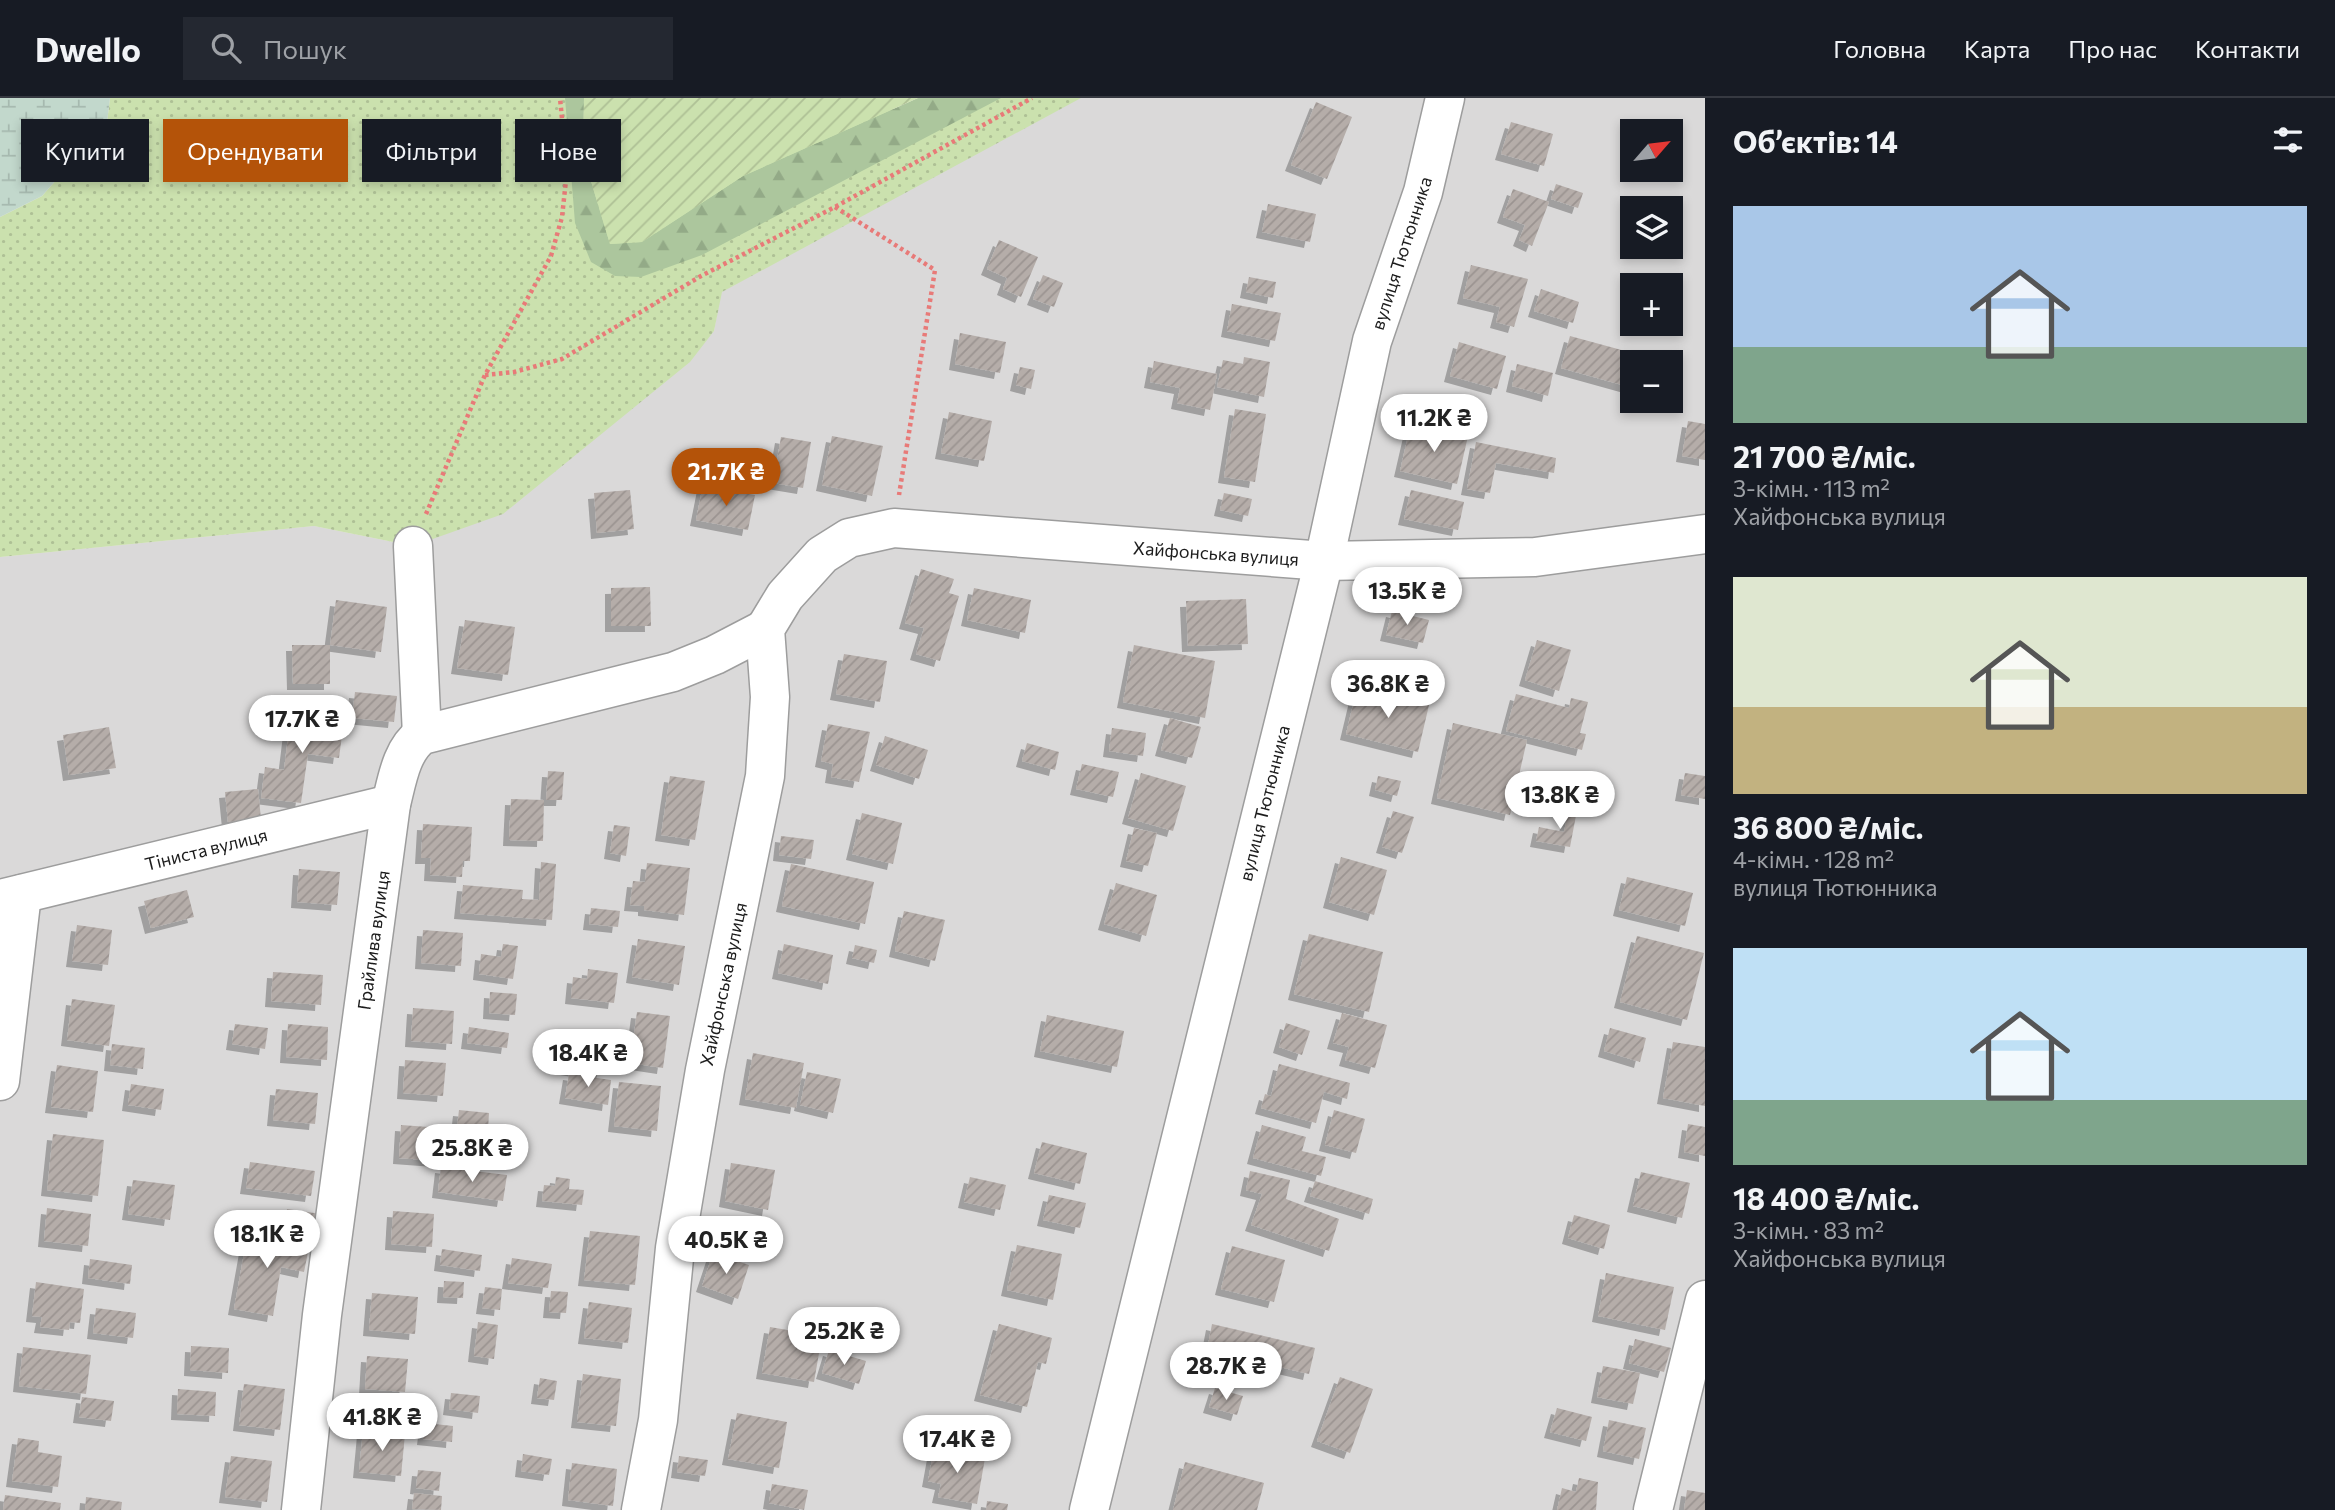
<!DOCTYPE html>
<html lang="uk">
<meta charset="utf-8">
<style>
body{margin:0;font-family:Commissioner,sans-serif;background:#242831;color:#f1f3f6;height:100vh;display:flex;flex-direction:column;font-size:26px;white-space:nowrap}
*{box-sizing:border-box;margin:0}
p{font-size:23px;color:#9ea1a6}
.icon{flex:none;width:38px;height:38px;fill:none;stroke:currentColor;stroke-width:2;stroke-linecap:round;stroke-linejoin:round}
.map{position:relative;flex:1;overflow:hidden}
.drawer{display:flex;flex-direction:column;background:#171b24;width:630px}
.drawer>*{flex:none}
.hud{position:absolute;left:21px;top:21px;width:665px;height:63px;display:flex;gap:14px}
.needle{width:46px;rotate:62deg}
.fabs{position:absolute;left:1620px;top:21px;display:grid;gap:14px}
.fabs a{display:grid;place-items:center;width:63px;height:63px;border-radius:0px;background:#171b24;box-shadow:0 4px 10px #0003;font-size:35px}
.price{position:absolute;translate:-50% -60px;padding:0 16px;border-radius:24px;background:#fff;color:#222;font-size:23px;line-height:46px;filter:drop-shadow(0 2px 4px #0008)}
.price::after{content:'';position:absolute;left:50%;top:42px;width:21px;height:16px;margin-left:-10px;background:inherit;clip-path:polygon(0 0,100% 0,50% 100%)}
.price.on{background:#b45309;color:#fff}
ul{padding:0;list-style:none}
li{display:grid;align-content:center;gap:14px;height:371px;padding:0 28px}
li span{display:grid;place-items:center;height:217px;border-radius:0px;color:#555}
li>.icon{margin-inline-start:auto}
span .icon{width:126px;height:126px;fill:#fffc;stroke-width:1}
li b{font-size:30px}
h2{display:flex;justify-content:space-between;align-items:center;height:84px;padding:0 28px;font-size:30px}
.pill{padding:0 24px;border-radius:0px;background:#171b24;box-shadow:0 4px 10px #0003;font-size:24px;line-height:63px}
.pill.on{background:#b45309;color:#fff}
header{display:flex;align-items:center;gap:42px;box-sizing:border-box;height:98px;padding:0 35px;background:#171b24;border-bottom:2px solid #363941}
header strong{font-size:33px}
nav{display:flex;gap:38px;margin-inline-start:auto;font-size:24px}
.search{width:490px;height:63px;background:#242831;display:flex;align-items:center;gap:18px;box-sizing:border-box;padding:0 24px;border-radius:0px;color:#9ea1a6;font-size:26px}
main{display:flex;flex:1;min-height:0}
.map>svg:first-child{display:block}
</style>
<header>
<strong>Dwello</strong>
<div class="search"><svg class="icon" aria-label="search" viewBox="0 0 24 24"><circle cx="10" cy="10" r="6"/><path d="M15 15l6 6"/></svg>Пошук</div>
<nav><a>Головна</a><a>Карта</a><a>Про нас</a><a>Контакти</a></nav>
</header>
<main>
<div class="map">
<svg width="1705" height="1412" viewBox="0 0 1705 1412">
<defs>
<pattern id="grass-dots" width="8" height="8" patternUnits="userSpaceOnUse" patternTransform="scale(1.75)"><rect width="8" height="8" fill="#cbe1ae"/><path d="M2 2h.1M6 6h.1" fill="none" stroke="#aec095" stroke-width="1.8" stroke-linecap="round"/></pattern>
<pattern id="forest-firs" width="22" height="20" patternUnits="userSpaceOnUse" patternTransform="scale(1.75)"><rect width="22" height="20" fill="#acc69d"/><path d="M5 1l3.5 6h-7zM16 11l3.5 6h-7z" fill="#93aa87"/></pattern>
<pattern id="wetland-marsh" width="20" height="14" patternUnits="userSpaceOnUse" patternTransform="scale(1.75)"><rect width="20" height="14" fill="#c2d8cc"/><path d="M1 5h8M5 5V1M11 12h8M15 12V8" fill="none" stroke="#a6b9af"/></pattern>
<pattern id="garden-furrows" width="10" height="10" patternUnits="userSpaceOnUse" patternTransform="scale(1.75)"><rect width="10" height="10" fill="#cbe1ae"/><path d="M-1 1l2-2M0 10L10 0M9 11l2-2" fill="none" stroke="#aec095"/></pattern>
<pattern id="building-hatch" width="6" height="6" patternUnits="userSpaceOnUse" patternTransform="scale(1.75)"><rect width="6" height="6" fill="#b5ada9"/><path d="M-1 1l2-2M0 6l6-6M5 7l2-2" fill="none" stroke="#9b9491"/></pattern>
<filter id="shadow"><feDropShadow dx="-6" dy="6" stdDeviation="0" flood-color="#0004"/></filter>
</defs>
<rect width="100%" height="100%" fill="#ece8e3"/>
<!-- residential -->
<path fill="#dad9d9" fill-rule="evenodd" d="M1077,0h628v1412h-1705v-953l314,-31 99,20 301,-215 7,-39zM1633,33h38v39h-38zM1633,110h38v39h-38zM1633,187h38v39h-38zM1633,264h38v39h-38z"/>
<!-- grass -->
<path fill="url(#grass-dots)" d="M110,0h474l-1,57 317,-47 18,-10h163l-359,194 -8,39 -24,31 -187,152 -90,32 -99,-20 -314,31v-340l42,-21 65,-74z"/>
<!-- forest -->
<path fill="url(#forest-firs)" d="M565,0h19l-1,57 27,89 32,-2 101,-66 175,-78h83l-299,157 -61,22 -26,-1 -24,-14 -16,-39z"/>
<!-- wetland -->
<path fill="url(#wetland-marsh)" d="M0,0h110l-3,24 -65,74 -42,21z"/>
<!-- garden -->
<path fill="url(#garden-furrows)" d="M584,0h334l-175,78 -101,66 -32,2 -27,-89z"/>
<!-- building -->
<g fill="url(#building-hatch)" filter="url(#shadow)">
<path d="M1316,4l36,15 -25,62 -36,-14z"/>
<path d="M1511,24l42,12 -9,32 -43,-12z"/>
<path d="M1556,86l27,9 -5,15 -27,-9z"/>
<path d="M1513,91l36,13 -17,44 -13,-6 6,-15 -22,-8z"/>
<path d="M1268,106l48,10 -6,28 -48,-10z"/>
<path d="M999,142l39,17 -17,40 -18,-8 4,-11 -20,-9z"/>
<path d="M1471,167l57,14 -14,48 -18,-5 4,-15 -37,-9z"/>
<path d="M1043,177l20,8 -9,24 -21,-8z"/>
<path d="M1249,179l27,5 -3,16 -27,-6z"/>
<path d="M1541,191l38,13 -6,21 -39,-12z"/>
<path d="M1232,206l49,9 -6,28 -48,-10z"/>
<path d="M960,235l46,9 -6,31 -45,-9z"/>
<path d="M1570,238l92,25v1h-29v26l-72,-20z"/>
<path d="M1459,244l47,14 -9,33 -47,-13z"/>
<path d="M1244,259l26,5 -6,35 -47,-10 6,-27 20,4z"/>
<path d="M1154,263l63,13 -7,36 -33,-7 3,-15 -30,-6z"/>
<path d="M1517,266l36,9 -5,23 -36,-10z"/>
<path d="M1020,269l15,3 -4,19 -15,-4z"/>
<path d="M1235,311l31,5 -11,68 -31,-5z"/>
<path d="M949,314l43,9 -8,40 -43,-8z"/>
<path d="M1688,323l17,3v36l-23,-4z"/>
<path d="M1411,325l57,13 -11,48 -57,-13z"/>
<path d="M832,338l51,10 -11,50 -50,-11z"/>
<path d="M781,339l30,5 -8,46 -30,-5z"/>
<path d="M1476,344l80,16 -2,15 -58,-10 -6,30 -23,-4z"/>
<path d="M703,387l52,10 -7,35 -52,-10z"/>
<path d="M630,392l4,39 -37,4 -3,-40z"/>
<path d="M1411,392l53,12 -6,28 -54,-11z"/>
<path d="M1224,395l28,6 -4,17 -28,-6z"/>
<path d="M921,471l33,10 -5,14 10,3 -19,65 -24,-7 8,-26 -19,-5z"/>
<path d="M650,489l1,39h-40v-38z"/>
<path d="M974,490l57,12 -6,33 -58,-13z"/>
<path d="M1246,501l2,45 -60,2 -2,-45z"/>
<path d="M336,502l51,7 -6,45 -51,-7v39h-37l-1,-39h38z"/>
<path d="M1392,513l37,9 -6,23 -37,-8z"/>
<path d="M465,522l50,7 -7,48 -51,-7z"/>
<path d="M1537,542l34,10 -12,41 -34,-11z"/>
<path d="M1134,547l81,16 -10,57 -82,-16z"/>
<path d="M844,556l43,7 -7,41 -44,-8z"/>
<path d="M1357,590l72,17 -11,47 -72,-18z"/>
<path d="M355,594l42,4 -3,26 -42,-4z"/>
<path d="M1516,596l53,14 2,-10 17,4 -8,31 6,1 -4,16 -76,-19z"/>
<path d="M291,615l53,7 -5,38 -31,-4 -7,49 -40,-5 4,-31 19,3z"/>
<path d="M1170,620l31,9 -9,31 -31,-8z"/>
<path d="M1453,625l74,17 -17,75 -73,-17z"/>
<path d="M828,626l42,8 -11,50 -28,-5 2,-13 -12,-3z"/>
<path d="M109,629l7,41 -47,7 -6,-40z"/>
<path d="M1112,630l34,5 -3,23 -34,-5z"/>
<path d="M885,638l43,14 -9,29 -43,-14z"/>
<path d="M1027,645l32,9 -4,18 -33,-9z"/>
<path d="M1082,666l37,8 -6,25 -37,-8z"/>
<path d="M548,673l16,1 -2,28h-16z"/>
<path d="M1141,675l45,13 -13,45 -45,-13z"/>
<path d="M1685,675l20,3v23l-24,-4z"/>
<path d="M670,678l35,5 -10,59 -34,-5z"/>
<path d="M1378,678l23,5 -4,15 -22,-6z"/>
<path d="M258,691l3,30 -33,3 -3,-30z"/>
<path d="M511,701l33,1 -1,41 -34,-1z"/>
<path d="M1570,705l8,2 -8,42 -34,-6 3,-14 25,5z"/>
<path d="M1393,713l21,6 -12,36 -20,-6z"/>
<path d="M862,715l40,10 -9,41 -41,-10z"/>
<path d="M423,726l49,3 -2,34h-7l-1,16 -32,-2 1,-17h-10z"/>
<path d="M614,727l16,2 -4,29 -16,-3z"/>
<path d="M1134,730l23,5 -9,33 -22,-5z"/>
<path d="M781,738l33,4 -3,19 -32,-4z"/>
<path d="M1341,759l46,13 -13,45 -45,-13z"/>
<path d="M541,764l15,2 -4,56 -92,-7 3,-28 60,5 -1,9 17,1z"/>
<path d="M647,765l43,5 -6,47 -40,-5v-4l-14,-1 3,-24 12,1z"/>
<path d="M791,766l83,18 -9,42 -83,-18z"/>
<path d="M299,771l41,3 -3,33 -40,-3z"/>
<path d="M1627,779l66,16 -8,33 -66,-16z"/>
<path d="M1116,785l41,12 -11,41 -42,-12z"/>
<path d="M187,792l7,27 -43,11 -7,-27z"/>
<path d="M591,810l29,3 -2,16 -29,-3z"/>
<path d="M904,813l41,9 -10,41 -40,-10z"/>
<path d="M77,827l35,5 -4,35 -36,-4z"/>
<path d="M423,832l40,3 -2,33 -40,-3z"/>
<path d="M1309,836l74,18 -14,60 -75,-18z"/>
<path d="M1637,838l67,17 -17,67 -67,-18z"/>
<path d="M638,841l47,7 -6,39 -47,-8z"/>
<path d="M503,846l15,2 -5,33 -34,-5 2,-20 20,3z"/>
<path d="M784,846l49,11 -5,29 -50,-11z"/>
<path d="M855,847l22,5 -3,13 -22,-5z"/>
<path d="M588,871l30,4 -4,30 -43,-5 2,-21 14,2z"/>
<path d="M273,874l50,3 -2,30 -50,-4z"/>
<path d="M490,894l27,2 -2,21 -26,-2z"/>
<path d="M72,901l43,6 -6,41 -42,-6z"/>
<path d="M413,910l41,3 -2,33 -41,-3z"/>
<path d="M637,914l33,4 -7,52 -33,-5z"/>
<path d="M1342,915l45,12 -12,43 -30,-8 4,-13 -16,-4z"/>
<path d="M1047,917l77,16 -7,36 -77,-16z"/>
<path d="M1286,925l24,8 -8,24 -23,-8z"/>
<path d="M235,926l33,4 -3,21 -33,-5z"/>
<path d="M288,926l40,3 -1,33 -41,-3z"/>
<path d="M469,929l40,6 -2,15 -40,-5z"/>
<path d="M1610,930l36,10 -6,24 -36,-11z"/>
<path d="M1673,944l32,5v59l-42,-8z"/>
<path d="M112,946l33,4 -2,21 -33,-4z"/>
<path d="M564,946l42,6 -4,25 -42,-7z"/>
<path d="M753,955l51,10 -8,45 -51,-9z"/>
<path d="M405,962l41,3 -3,33 -40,-3z"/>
<path d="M1279,966l71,19 -3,16 -23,-7 -8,31 -55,-15 4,-14 6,2z"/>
<path d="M57,967l41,6 -5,41 -42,-5z"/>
<path d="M807,974l34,7 -8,34 -33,-8z"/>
<path d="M569,976l42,6 -3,25 -43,-7z"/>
<path d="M619,984l42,4 -4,45 -43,-5z"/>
<path d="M131,986l33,5 -3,21 -33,-5z"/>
<path d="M276,991l42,4 -3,31 -42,-4z"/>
<path d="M459,1012l30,3 -1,17 -31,-3z"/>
<path d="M1334,1012l31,9 -9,34 -31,-8z"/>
<path d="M1688,1026l17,3v29l-21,-4z"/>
<path d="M401,1027l41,3 -2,33 -41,-3z"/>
<path d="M1262,1027l44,12 -4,14 24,6 -5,19 -68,-18z"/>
<path d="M53,1036l51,6 -6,56 -51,-6z"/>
<path d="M500,1042l26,3 -2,17 -25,-3z"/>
<path d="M1042,1044l45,11 -7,31 -46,-11z"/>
<path d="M250,1064l65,9 -4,25 -65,-8z"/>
<path d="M731,1065l44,7 -7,40 -43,-9z"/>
<path d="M441,1069l66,8 -4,26 -65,-9z"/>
<path d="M1250,1073l40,9 -4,19 53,20 -10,32 -78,-26 11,-31 -16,-4z"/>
<path d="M1641,1074l49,11 -8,35 -49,-12z"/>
<path d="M556,1079l14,2 -1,10 15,1 -2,15 -40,-4 2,-16 11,1z"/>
<path d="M970,1079l36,8 -6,25 -36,-8z"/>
<path d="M133,1082l42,5 -5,35 -42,-6z"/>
<path d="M1315,1083l58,18 -4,15 -59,-18z"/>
<path d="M1049,1097l37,8 -6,25 -37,-8z"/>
<path d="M47,1110l44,6 -3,32 -44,-5z"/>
<path d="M287,1111l34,5 -3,22 -34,-5z"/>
<path d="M393,1113l41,3 -2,33 -41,-3z"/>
<path d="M1574,1117l36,10 -6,24 -36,-11z"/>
<path d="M248,1133l62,11 -6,30 -23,-5 -8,49 -39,-7z"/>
<path d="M590,1133l50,5 -5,49 -51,-5z"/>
<path d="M1017,1147l45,9 -9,46 -46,-10z"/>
<path d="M1232,1148l53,14 -11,42 -53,-13z"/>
<path d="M442,1151l40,6 -2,16 -40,-6z"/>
<path d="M713,1155l36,12 -11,34 -36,-13z"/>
<path d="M512,1160l40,6 -4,24 -40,-5z"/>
<path d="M90,1161l42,6 -2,19 -42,-6z"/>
<path d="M1606,1175l68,14 -9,43 -67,-14z"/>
<path d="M444,1183l20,1 -1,16 -20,-1z"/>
<path d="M36,1184l48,7 -4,34 -10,-1 -1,8 -29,-3 2,-10 -10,-1z"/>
<path d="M485,1189l17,2 -2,21 -18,-2z"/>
<path d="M551,1193l17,1 -2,21 -17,-1z"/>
<path d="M372,1195l46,4 -3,37 -46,-4z"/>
<path d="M589,1204l43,6 -4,35 -44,-5z"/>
<path d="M96,1210l40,5 -3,25 -40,-5z"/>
<path d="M478,1224l20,3 -4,34 -20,-3z"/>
<path d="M999,1226l53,14 -6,26 -8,-2 -11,45 -47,-12z"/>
<path d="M1212,1226l103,24 -6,26 -102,-24z"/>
<path d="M770,1229l52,9 -8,46 -52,-9z"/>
<path d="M1635,1241l36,9 -7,24 -35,-9z"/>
<path d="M191,1248l38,2 -1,25 -38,-3z"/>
<path d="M23,1249l68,8 -5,39 -67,-8z"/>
<path d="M829,1252l37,11 -7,23 -37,-11z"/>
<path d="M367,1258l41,3 -3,33 -40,-3z"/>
<path d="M1603,1268l37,7 -7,31 -36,-7z"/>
<path d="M583,1276l38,5 -5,47 -39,-4z"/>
<path d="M1340,1279l33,12 -23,64 -33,-12z"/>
<path d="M540,1280l17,3 -3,19 -17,-2z"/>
<path d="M244,1286l41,5 -5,41 -41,-5z"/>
<path d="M1215,1290l28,8 -6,19 -28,-8z"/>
<path d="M178,1291l38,3 -1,24 -38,-2z"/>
<path d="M451,1295l29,3 -2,17 -29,-4z"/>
<path d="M82,1299l32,4 -3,20 -32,-4z"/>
<path d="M1557,1310l35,9 -6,24 -36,-9z"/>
<path d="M737,1315l50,9 -8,46 -51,-9z"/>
<path d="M1609,1322l37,8 -7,31 -36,-8z"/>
<path d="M425,1325l28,3 -1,16 -29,-3z"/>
<path d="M363,1332l42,4 -4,42 -42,-4z"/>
<path d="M18,1340l21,3 -1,11 24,4 -4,31 -46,-6z"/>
<path d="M934,1350l51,10 -8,46 -39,-7 3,-13 -13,-3z"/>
<path d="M523,1356l29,5 -3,16 -28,-4z"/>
<path d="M231,1358l41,5 -5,41 -42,-5z"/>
<path d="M679,1358l29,4 -3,16 -28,-4z"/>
<path d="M1185,1364l79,21 -7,27h-84z"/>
<path d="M572,1365l45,6 -4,37 -45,-6z"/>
<path d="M418,1372l23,2 -2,19 -23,-3z"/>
<path d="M1579,1380l19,4 -2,28h-39l5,-22 14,4z"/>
<path d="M772,1386l36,6 -4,20 -35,-7z"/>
<path d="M1687,1392l18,3v17h-21z"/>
<path d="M414,1395l28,3 -1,14 -29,-1z"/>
<path d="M5,1397l56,8 -1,7h-57z"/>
<path d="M86,1399l36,5 -1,8h-36z"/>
<path d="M987,1403l21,3 -1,6h-21z"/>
</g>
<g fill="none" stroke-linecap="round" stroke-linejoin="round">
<!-- minor casing -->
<g stroke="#9d9d9d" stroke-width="41">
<g id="minor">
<path d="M413,448l9,189"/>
<path d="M0,801l391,-95"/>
<path d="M0,983l22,-187"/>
<path d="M301,1412l21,-195 69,-511c6,-23 10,-54 31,-69l251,-63 42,-17 50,-26"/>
<path d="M641,1412l17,-90 17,-172 30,-178 60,-294 5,-79 -5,-68 20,-33 37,-41 27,-17 45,-10 430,33 211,-4 170,-23"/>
<path d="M1089,1412l235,-949 48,-220 51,-149 22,-94"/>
<path d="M1653,1412l52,-210"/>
</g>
</g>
<!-- path -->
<g stroke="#e87a78" stroke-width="4.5" stroke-dasharray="3.5 3.5" stroke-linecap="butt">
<path d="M835,109l100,63 -36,225"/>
<path d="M485,277l29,-3 48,-13 139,-83 134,-69 197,-109"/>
<path d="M426,416l59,-139 66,-119 11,-39 5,-46 -7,-73"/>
</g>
<!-- minor -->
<use href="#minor" stroke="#fff" stroke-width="38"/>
</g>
<g text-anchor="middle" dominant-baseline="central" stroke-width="7" stroke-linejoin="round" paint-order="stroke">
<!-- street labels -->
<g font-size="18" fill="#1c1c1c" stroke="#fff">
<text transform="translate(1401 155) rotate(-72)">вулиця Тютюнника</text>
<text transform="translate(1216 455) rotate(4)">Хайфонська вулиця</text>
<text transform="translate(1264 705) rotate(-76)">вулиця Тютюнника</text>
<text transform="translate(206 751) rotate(-14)">Тіниста вулиця</text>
<text transform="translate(373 842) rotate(-82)">Грайлива вулиця</text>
<text transform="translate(723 886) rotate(-78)">Хайфонська вулиця</text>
</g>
</g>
</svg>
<div class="fabs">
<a><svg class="needle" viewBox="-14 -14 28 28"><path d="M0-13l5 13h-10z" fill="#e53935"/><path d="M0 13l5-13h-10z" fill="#9ea1a6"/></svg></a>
<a><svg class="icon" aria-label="layers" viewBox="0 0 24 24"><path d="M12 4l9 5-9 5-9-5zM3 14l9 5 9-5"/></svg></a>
<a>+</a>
<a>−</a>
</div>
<b class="price" style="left:1434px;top:356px">11.2K ₴</b>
<b class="price on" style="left:726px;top:410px">21.7K ₴</b>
<b class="price" style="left:1407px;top:529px">13.5K ₴</b>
<b class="price" style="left:1388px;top:622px">36.8K ₴</b>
<b class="price" style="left:302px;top:657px">17.7K ₴</b>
<b class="price" style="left:1560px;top:733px">13.8K ₴</b>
<b class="price" style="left:588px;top:991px">18.4K ₴</b>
<b class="price" style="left:472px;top:1086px">25.8K ₴</b>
<b class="price" style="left:267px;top:1172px">18.1K ₴</b>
<b class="price" style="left:726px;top:1178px">40.5K ₴</b>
<b class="price" style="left:844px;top:1269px">25.2K ₴</b>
<b class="price" style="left:1226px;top:1304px">28.7K ₴</b>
<b class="price" style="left:382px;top:1355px">41.8K ₴</b>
<b class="price" style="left:957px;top:1377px">17.4K ₴</b>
<div class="hud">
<a class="pill">Купити</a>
<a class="pill on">Орендувати</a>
<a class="pill">Фільтри</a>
<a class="pill">Нове</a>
</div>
</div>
<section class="drawer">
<h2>Об’єктів: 14<svg class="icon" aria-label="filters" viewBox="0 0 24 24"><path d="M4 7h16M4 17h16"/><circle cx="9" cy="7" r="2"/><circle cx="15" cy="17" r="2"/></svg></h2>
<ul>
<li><span style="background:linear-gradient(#a9c7e8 65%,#7fa58c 0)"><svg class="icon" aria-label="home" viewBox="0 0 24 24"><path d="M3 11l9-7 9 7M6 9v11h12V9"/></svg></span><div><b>21 700 ₴/міс.</b><p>3-кімн. · 113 m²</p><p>Хайфонська вулиця</p></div></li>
<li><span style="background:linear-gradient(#dfe7d0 60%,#c2b280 0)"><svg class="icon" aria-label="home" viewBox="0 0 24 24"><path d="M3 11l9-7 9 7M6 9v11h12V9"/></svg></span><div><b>36 800 ₴/міс.</b><p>4-кімн. · 128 m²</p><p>вулиця Тютюнника</p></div></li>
<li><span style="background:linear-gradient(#bfe0f5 70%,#7fa58c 0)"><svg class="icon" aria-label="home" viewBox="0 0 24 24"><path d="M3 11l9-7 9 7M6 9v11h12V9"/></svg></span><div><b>18 400 ₴/міс.</b><p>3-кімн. · 83 m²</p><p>Хайфонська вулиця</p></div></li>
</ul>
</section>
</main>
